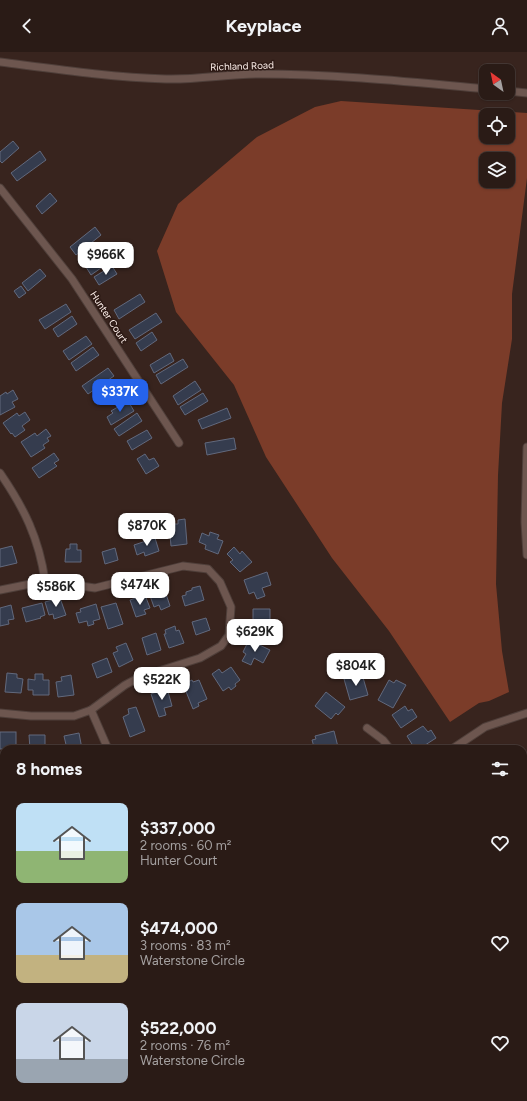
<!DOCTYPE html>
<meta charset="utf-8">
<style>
body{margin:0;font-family:Figtree,sans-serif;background:#362823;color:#f1f3f6;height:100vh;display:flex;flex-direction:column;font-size:15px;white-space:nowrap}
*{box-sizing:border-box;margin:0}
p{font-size:13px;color:#a5a1a1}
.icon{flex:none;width:22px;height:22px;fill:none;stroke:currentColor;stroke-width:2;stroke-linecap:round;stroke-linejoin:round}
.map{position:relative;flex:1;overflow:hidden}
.panel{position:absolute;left:0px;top:693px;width:527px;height:356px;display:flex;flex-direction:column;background:#2a1b16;border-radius:12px 12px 0 0;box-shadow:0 1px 3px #0004,0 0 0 1px #463935}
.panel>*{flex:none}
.needle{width:26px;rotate:327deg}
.controls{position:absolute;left:479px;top:12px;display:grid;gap:8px}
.controls a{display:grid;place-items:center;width:36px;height:36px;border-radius:8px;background:#2a1b16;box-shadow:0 1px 3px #0004,0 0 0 1px #463935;font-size:20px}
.price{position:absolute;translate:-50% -34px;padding:0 9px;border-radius:8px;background:#fff;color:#222;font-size:13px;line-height:26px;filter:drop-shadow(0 1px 2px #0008)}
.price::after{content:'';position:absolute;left:50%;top:24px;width:12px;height:9px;margin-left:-6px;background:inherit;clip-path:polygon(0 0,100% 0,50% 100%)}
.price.on{background:#2563eb;color:#fff}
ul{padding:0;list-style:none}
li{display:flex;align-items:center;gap:12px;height:100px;padding:0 16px}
li span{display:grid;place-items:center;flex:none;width:112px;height:80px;border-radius:8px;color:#555}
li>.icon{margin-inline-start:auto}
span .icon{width:48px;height:48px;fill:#fffc;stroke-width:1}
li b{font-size:17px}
h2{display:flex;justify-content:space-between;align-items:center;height:48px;padding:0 16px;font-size:17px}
header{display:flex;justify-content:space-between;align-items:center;height:52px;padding:0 16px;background:#2a1b16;font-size:18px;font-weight:700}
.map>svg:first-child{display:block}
</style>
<header><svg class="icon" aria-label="back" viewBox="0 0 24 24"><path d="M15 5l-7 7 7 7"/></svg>Keyplace<svg class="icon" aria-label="person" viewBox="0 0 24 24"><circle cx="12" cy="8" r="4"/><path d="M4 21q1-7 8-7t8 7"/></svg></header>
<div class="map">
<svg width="527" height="1049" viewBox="0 0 527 1049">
<rect width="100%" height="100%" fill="#38241e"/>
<!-- forest -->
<path fill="#7b3c29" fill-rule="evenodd" d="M341,49l186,12v65l-15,116v45l-10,64 -4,72 -2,109 6,67 7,41 -20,9 -10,2 -29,19 -61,-91 -57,-73 -66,-101 -32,-72 -58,-73 -19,-61 21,-47 79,-67 58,-30zM486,63h22v22h-22zM486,107h22v22h-22z"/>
<!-- building -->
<g fill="#353c4e" stroke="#62697d">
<path d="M13,89l6,7 -17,15 -2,-2v-9z"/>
<path d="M40,99l6,9 -29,21 -6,-8z"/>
<path d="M50,141l7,8 -15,13 -6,-8z"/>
<path d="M95,175l6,8 -25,20 -6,-8z"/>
<path d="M106,202l5,7 -20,14 -5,-8z"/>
<path d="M112,214l5,8 -18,11 -5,-8z"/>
<path d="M40,217l6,7 -18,15 -6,-8z"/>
<path d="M21,234l5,7 -7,5 -5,-7z"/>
<path d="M140,242l5,8 -26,17 -5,-9z"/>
<path d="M66,252l5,8 -26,17 -6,-9z"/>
<path d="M156,261l6,9 -27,17 -6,-9z"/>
<path d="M72,264l5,8 -19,13 -5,-8z"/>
<path d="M152,280l5,8 -16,11 -5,-8z"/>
<path d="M86,284l6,8 -23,16 -6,-9z"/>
<path d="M93,295l6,8 -23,16 -5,-8z"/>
<path d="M170,301l4,8 -20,12 -4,-8z"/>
<path d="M183,307l5,8 -27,17 -5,-9z"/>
<path d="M108,316l6,8 -26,18 -6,-8z"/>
<path d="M114,328l6,8 -19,13 -6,-8z"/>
<path d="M195,329l6,9 -23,15 -5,-9z"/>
<path d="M13,338l5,9 -6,3 3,5 -15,8v-19l6,-4 1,2z"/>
<path d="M203,341l5,8 -23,14 -5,-8z"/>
<path d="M128,349l6,10 -23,14 -4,-8 6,-4 -2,-2z"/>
<path d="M227,356l4,10 -29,11 -4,-9z"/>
<path d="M25,360l5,8 -8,6 3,4 -10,7 -3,-4 -1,1 -8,-11 14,-10 2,3z"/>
<path d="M137,361l5,8 -23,15 -5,-7z"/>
<path d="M46,377l5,7 -4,2 2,3 -6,4 2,3 -14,9 -10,-15 14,-9 2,3z"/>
<path d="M147,378l5,8 -20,12 -5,-9z"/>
<path d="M234,386l2,11 -29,6 -2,-12z"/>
<path d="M54,401l5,7 -5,3 3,3 -18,12 -7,-10z"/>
<path d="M145,402l4,6 5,-2 5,8 -13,8 -9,-15z"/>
<path d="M185,467l2,25 -16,2 -2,-22h9v-4z"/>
<path d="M210,480l9,3 -2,4 6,2 -5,13 -13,-5 1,-4 -7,-3 3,-9 7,3z"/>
<path d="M155,486l4,13 -14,5 -1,-4 -7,3 -3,-10z"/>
<path d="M70,492h7v6h4v12h-16l1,-13h4z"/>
<path d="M12,494l5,17 -17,4v-18z"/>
<path d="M234,495l6,7 2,-3 10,11 -12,10 -10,-10 3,-2 -6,-6z"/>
<path d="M115,496l3,12 -13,4 -3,-12z"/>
<path d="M267,520l4,13 -9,3 3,8 -8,3 -3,-7 -5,2 -5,-14z"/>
<path d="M200,534l4,14 -19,6 -3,-10 4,-1v-3l6,-2v-2z"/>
<path d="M164,536l6,18 -9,4 -2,-5 -5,2 -5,-14z"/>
<path d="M145,543l5,13 -6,2 2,4 -10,3 -6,-17z"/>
<path d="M60,546l6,17 -12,4 -1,-5 -4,1 -4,-13z"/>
<path d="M42,551l3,12 -5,2 1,1 -15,4 -4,-14z"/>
<path d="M116,551l7,21 -15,5 -7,-22z"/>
<path d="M96,552l4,15 -7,2 1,3 -6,2 -1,-5 -8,2 -3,-10 5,-1 -1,-3z"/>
<path d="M11,553l3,14 -6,1 1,4 -9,2v-18z"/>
<path d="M253,557h17v13h-3l1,11h-10l-1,-9 -4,1z"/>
<path d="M206,566l4,12 -14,5 -4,-13z"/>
<path d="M175,574l1,5 3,-1 5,13 -15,5 -5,-14h2l-1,-4z"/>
<path d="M156,581l5,17 -14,5 -5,-17z"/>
<path d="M249,588l21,10 -7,13 -9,-5 -3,7 -9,-4 4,-7 -3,-2z"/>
<path d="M126,591l7,17 -14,7 -6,-14 5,-2 -2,-4z"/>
<path d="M107,606l5,14 -15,6 -5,-14z"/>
<path d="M231,615l9,13 -5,4 1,2 -5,4 -2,-3 -6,4 -11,-17 7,-5 3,4z"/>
<path d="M7,621l10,1v4l6,1 -2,14 -16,-1z"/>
<path d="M35,622h8v6h6v15h-16v-5h-5v-11l7,1z"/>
<path d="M362,622l6,21 -18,5 -6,-21z"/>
<path d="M71,623l3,20 -16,2 -2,-15 6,-1 -1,-4z"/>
<path d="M192,628l1,2 6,-2 8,19 -9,4 1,3 -6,3 -10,-25z"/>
<path d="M389,628l5,3 2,-3 10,5 -13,23 -15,-8z"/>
<path d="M167,636l5,18 -8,2 2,7 -7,2 -8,-23z"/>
<path d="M326,640l19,15 -7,8 -2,-2 -5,6 -16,-13z"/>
<path d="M405,654l3,5 4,-2 5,8 -16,11 -9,-13z"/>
<path d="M136,655l9,24 -15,6 -7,-20 6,-3 -1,-5z"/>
<path d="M423,674l5,6 3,-2 5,8 -17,11h-4l-8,-13z"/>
<path d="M334,679l4,16 -8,2h-10l-1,-3 -5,1 -2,-7 4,-1 -1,-3z"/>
<rect x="0" y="680" width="16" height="17"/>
<path d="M79,681l3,16h-15l-3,-13z"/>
<path d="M29,683h16v14h-15z"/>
</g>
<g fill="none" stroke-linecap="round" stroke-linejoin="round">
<!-- minor casing -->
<g stroke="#4f3f3a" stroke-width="9">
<g id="minor">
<path d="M0,10c55,7 110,15 166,17 31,1 62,-5 93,-5 76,0 152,8 227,15"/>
<path d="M508,39l19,2"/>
<path d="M0,136l72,91 107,164"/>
<path d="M527,395l-2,75 2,33"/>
<path d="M0,421c24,35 39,65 45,108"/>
<path d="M0,538l45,-9 50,7 88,-22 25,3 12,13 11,25 -2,28 -8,11 -21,12 -60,19 -15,8 -34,25 -17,6h-43l-31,-3"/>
<path d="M91,658l17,39"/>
<path d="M367,676l16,12 7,9"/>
<path d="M452,697l33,-22 42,-14"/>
<path d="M361,1045l2,4"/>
</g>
</g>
<!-- path -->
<g stroke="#897772" stroke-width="1.5" stroke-dasharray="4 2" stroke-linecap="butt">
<path d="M0,822h4"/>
<path d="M0,832l4,7"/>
<path d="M0,891l4,-5"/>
<path d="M0,1032l4,3"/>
<path d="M22,1045l8,4"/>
<path d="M227,1045l11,4"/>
<path d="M50,1047l11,-2"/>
<path d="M42,1049l8,-2 1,-2"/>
<path d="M317,1049l4,-4"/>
</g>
<!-- minor -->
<use href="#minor" stroke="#6d564f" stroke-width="7"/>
</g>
<g text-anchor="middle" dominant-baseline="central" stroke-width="3" stroke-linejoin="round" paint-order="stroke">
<!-- street labels -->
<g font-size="10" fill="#fdefea" stroke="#2d1a15">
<text transform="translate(242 14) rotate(-2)">Richland Road</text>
<text transform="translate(109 265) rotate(57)">Hunter Court</text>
</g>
</g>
</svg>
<div class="controls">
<a><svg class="needle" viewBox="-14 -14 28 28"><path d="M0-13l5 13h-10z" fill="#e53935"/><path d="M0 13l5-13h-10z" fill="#a5a1a1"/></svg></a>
<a><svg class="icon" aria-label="locate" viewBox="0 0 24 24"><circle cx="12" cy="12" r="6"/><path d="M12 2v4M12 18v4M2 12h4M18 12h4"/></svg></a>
<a><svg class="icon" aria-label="layers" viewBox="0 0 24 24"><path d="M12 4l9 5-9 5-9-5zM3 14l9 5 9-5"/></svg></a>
</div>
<b class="price" style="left:106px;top:224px">$966K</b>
<b class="price on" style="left:120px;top:361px">$337K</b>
<b class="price" style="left:147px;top:495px">$870K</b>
<b class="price" style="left:140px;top:554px">$474K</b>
<b class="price" style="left:56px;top:556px">$586K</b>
<b class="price" style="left:255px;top:601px">$629K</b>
<b class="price" style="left:356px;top:635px">$804K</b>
<b class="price" style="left:162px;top:649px">$522K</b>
<section class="panel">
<h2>8 homes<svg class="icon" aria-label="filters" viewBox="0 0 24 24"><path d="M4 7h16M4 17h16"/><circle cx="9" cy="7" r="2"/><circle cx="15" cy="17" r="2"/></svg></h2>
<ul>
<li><span style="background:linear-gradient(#bfe0f5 60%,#8fb573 0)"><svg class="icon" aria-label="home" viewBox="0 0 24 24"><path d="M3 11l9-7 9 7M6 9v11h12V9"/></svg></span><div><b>$337,000</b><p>2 rooms · 60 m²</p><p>Hunter Court</p></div><svg class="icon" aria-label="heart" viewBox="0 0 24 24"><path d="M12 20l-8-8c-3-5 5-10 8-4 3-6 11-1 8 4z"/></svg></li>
<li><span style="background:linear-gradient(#a9c7e8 65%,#c2b280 0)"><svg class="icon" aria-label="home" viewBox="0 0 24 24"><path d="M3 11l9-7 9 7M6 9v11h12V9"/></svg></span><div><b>$474,000</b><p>3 rooms · 83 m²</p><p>Waterstone Circle</p></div><svg class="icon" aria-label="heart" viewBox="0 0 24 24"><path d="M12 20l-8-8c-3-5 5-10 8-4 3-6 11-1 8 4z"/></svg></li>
<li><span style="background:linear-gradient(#c9d6e8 70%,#9aa5b1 0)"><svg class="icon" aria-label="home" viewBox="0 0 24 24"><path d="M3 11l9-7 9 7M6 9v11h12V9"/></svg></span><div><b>$522,000</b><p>2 rooms · 76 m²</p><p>Waterstone Circle</p></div><svg class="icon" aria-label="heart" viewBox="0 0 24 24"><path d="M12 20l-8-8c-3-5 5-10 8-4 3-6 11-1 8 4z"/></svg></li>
</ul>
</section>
</div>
